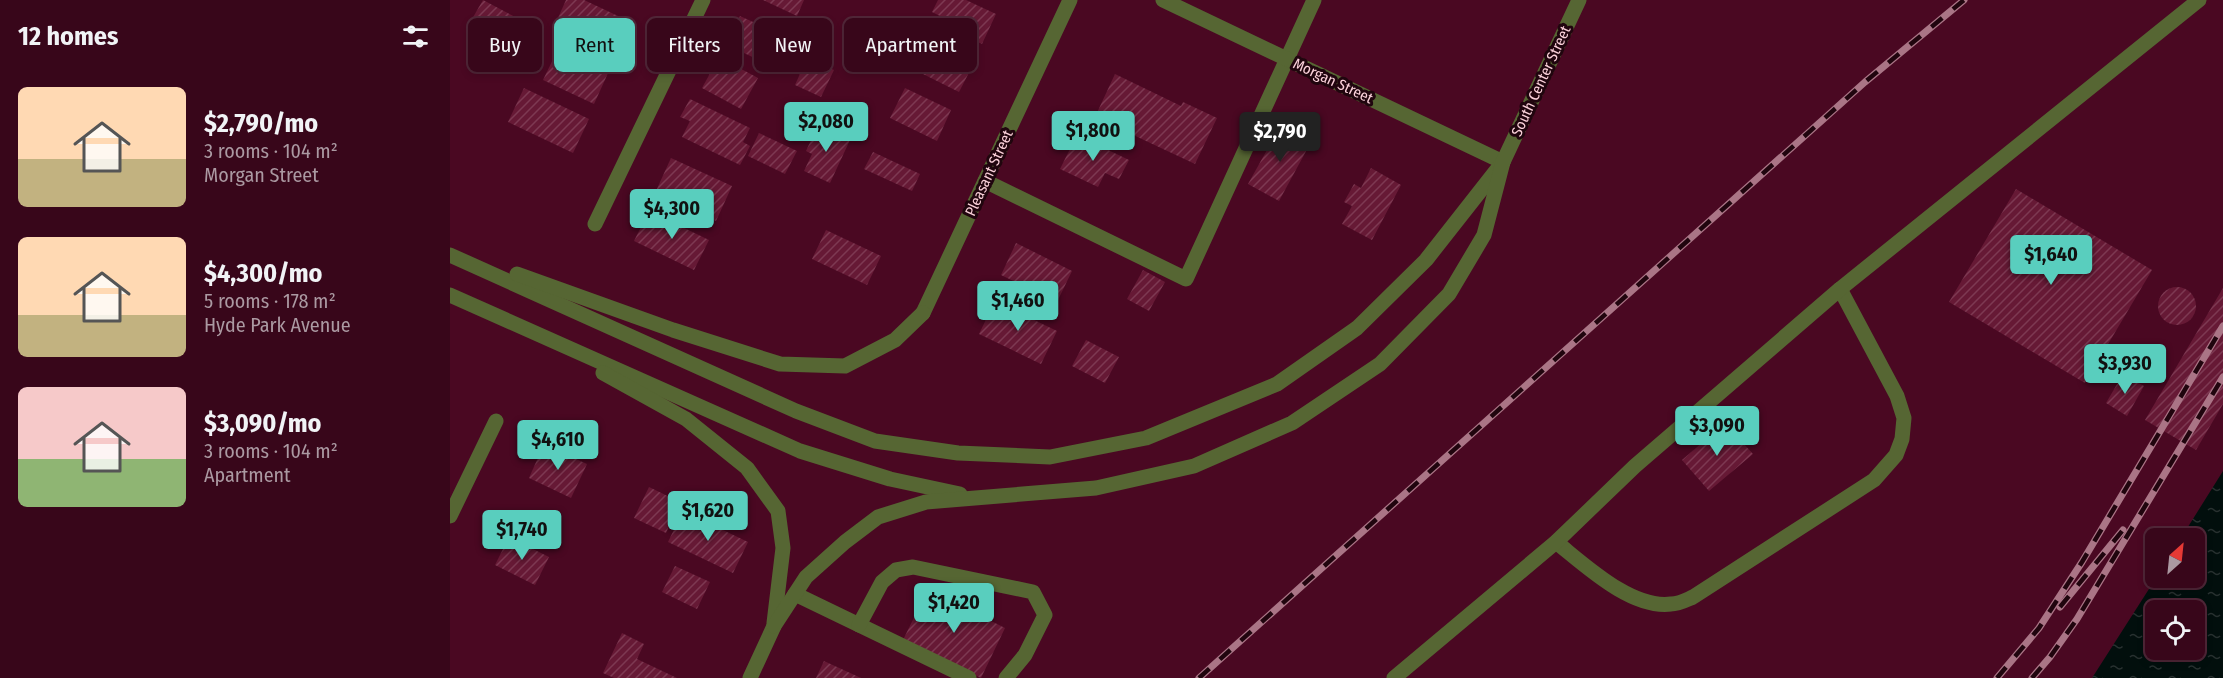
<!DOCTYPE html>
<meta charset="utf-8">
<style>
body{margin:0;font-family:"Fira Sans Condensed",sans-serif;background:#3f0f23;color:#f1f3f6;height:100vh;display:flex;flex-direction:column;font-size:22px;white-space:nowrap}
*{box-sizing:border-box;margin:0}
p{font-size:20px;color:#ab99a2}
.icon{flex:none;width:33px;height:33px;fill:none;stroke:currentColor;stroke-width:2;stroke-linecap:round;stroke-linejoin:round}
.map{position:relative;flex:1;overflow:hidden}
.sheet{display:flex;flex-direction:column;background:#38061a;width:450px}
.sheet>*{flex:none}
.top-card{position:absolute;left:18px;top:18px;width:570px;height:54px;display:flex;gap:12px}
.needle{width:39px;rotate:27deg}
.controls{position:absolute;left:1695px;top:528px;display:grid;gap:12px}
.controls a{display:grid;place-items:center;width:60px;height:60px;border-radius:9px;background:#38061a;box-shadow:0 3px 9px #0003,0 0 0 2px #522739;font-size:30px}
.price{position:absolute;translate:-50% -51px;padding:0 14px;border-radius:6px;background:#59cebe;color:#111;font-size:20px;line-height:39px;filter:drop-shadow(0 2px 3px #0008)}
.price::after{content:'';position:absolute;left:50%;top:36px;width:18px;height:14px;margin-left:-9px;background:inherit;clip-path:polygon(0 0,100% 0,50% 100%)}
.price.selected{background:#222;color:#fff}
ul{padding:0;list-style:none}
li{display:flex;align-items:center;gap:18px;height:150px;padding:0 18px}
li span{display:grid;place-items:center;flex:none;width:168px;height:120px;border-radius:9px;color:#555}
li>.icon{margin-inline-start:auto}
span .icon{width:72px;height:72px;fill:#fffc;stroke-width:1}
li b{font-size:26px}
h2{display:flex;justify-content:space-between;align-items:center;height:72px;padding:0 18px;font-size:26px}
.chip{padding:0 21px;border-radius:9px;background:#38061a;box-shadow:0 3px 9px #0003,0 0 0 2px #522739;font-size:21px;line-height:54px}
.chip.selected{background:#59cebe;color:#111}
main{display:flex;flex:1;min-height:0}
.map>svg:first-child{display:block}
</style>
<main>
<section class="sheet">
<h2>12 homes<svg class="icon" aria-label="filters" viewBox="0 0 24 24"><path d="M4 7h16M4 17h16"/><circle cx="9" cy="7" r="2"/><circle cx="15" cy="17" r="2"/></svg></h2>
<ul>
<li><span style="background:linear-gradient(#ffd9b3 60%,#c2b280 0)"><svg class="icon" aria-label="home" viewBox="0 0 24 24"><path d="M3 11l9-7 9 7M6 9v11h12V9"/></svg></span><div><b>$2,790/mo</b><p>3 rooms · 104 m²</p><p>Morgan Street</p></div></li>
<li><span style="background:linear-gradient(#ffd9b3 65%,#c2b280 0)"><svg class="icon" aria-label="home" viewBox="0 0 24 24"><path d="M3 11l9-7 9 7M6 9v11h12V9"/></svg></span><div><b>$4,300/mo</b><p>5 rooms · 178 m²</p><p>Hyde Park Avenue</p></div></li>
<li><span style="background:linear-gradient(#f6c9c9 60%,#8fb573 0)"><svg class="icon" aria-label="home" viewBox="0 0 24 24"><path d="M3 11l9-7 9 7M6 9v11h12V9"/></svg></span><div><b>$3,090/mo</b><p>3 rooms · 104 m²</p><p>Apartment</p></div></li>
</ul>
</section>
<div class="map">
<svg width="1773" height="678" viewBox="0 0 1773 678">
<defs>
<pattern id="water-ripples" width="26" height="14" patternUnits="userSpaceOnUse" patternTransform="scale(1.5)"><rect width="26" height="14" fill="#020f0d"/><path d="M2 4q2-2 4 0t4 0M15 11q2-2 4 0t4 0" fill="none" stroke="#283130"/></pattern>
<pattern id="building-hatch" width="6" height="6" patternUnits="userSpaceOnUse" patternTransform="scale(1.5)"><rect width="6" height="6" fill="#661935"/><path d="M-1 1l2-2M0 6l6-6M5 7l2-2" fill="none" stroke="#7d3952"/></pattern>
</defs>
<rect width="100%" height="100%" fill="#4a0822"/>
<!-- water -->
<path fill="url(#water-ripples)" fill-rule="evenodd" d="M1773,471v207h-131l64,-100h38v-40h-13zM1706,610h38v40h-38z"/>
<!-- building -->
<g fill="url(#building-hatch)">
<path d="M33,0l55,29 -15,27 -55,-30z"/>
<path d="M116,0h18l49,23 -17,36 -63,-30z"/>
<path d="M313,0h41l-7,16z"/>
<path d="M488,0h28l30,14 -14,30 -37,-17 3,-7 -16,-8z"/>
<path d="M290,16l37,17 -14,29 -36,-17z"/>
<path d="M485,43l39,20 -15,29 -38,-19z"/>
<path d="M109,47l50,24 -15,33 -51,-24z"/>
<path d="M269,57l39,21 -17,31 -39,-21z"/>
<path d="M357,58l27,12 -13,27 -26,-12z"/>
<path d="M665,74l66,32 2,-4 34,16 -22,46 -100,-47z"/>
<path d="M74,88l65,31 -16,34 -65,-31z"/>
<path d="M455,88l46,22 -14,31 -47,-23z"/>
<path d="M240,99l60,29 -7,14 7,4 -10,19 -58,-28 8,-16 -10,-4z"/>
<path d="M368,125l32,15 -20,43 -26,-12 8,-17 -6,-3z"/>
<path d="M831,125l30,17 -32,59 -31,-17z"/>
<path d="M309,133l38,18 -12,23 -37,-18z"/>
<path d="M627,135l52,25 -10,19 -14,-6 -7,14 -38,-18z"/>
<path d="M423,152l47,22 -8,17 -48,-22z"/>
<path d="M221,158l61,28 -16,35 -61,-28z"/>
<path d="M921,168l30,17 -29,55 -30,-16 10,-18 -8,-4 10,-18 7,4z"/>
<path d="M1566,189l136,81 -67,113 -136,-81z"/>
<path d="M199,211l60,29 -15,30 -60,-29z"/>
<path d="M376,230l55,26 -14,29 -55,-26z"/>
<path d="M566,243l56,28 -15,31 -56,-27z"/>
<path d="M693,270l22,12 -16,29 -22,-12z"/>
<circle cx="1727" cy="306" r="19"/>
<path d="M1773,288v116l-27,46 -51,-30z"/>
<path d="M545,301l62,30 -16,33 -62,-30z"/>
<path d="M636,340l33,17 -14,26 -33,-17z"/>
<circle cx="1694" cy="365" r="12"/>
<path d="M1673,374l21,12 -17,30 -21,-13z"/>
<path d="M1275,423l28,31 -44,37 -27,-31z"/>
<path d="M94,444l43,20 -16,34 -42,-20z"/>
<path d="M199,487l31,15 -14,31 -32,-15z"/>
<path d="M233,511l65,31 -15,31 -65,-31z"/>
<path d="M59,537l40,20 -14,28 -40,-20z"/>
<path d="M225,566l35,16 -13,27 -35,-17z"/>
<path d="M478,589l77,39 -24,50 -78,-38z"/>
<path d="M172,633l22,11 -7,15 40,19h-63l-11,-5z"/>
<path d="M374,661l37,17h-45z"/>
</g>
<g fill="none" stroke-linecap="round" stroke-linejoin="round">
<!-- service -->
<g stroke="#566633" stroke-width="15">
<path d="M535,181l201,98 128,-279"/>
<path d="M1106,542c29,23 75,67 115,62 8,0 15,-4 22,-7l181,-117 22,-25 6,-16 2,-21 -7,-22 -57,-107"/>
<path d="M345,594l174,84"/>
<path d="M409,625l23,-43 14,-12 17,-3 120,25 12,23 -20,40 -19,23"/>
<path d="M944,678l162,-136 79,-76 205,-177 359,-289"/>
</g>
<!-- minor -->
<g stroke="#566633" stroke-width="15">
<path d="M145,224l108,-224"/>
<path d="M473,313l147,-313"/>
<path d="M0,516l46,-95"/>
<path d="M300,678l24,-52"/>
</g>
<!-- tertiary -->
<g stroke="#566633" stroke-width="15">
<path d="M713,0l340,162"/>
<path d="M0,255l346,156 79,30 83,12 92,4 96,-19 131,-54 80,-56 69,-68 77,-98"/>
<path d="M67,274l156,56 107,34 65,2 50,-26 28,-27"/>
<path d="M0,295l350,156 90,28 70,15"/>
<path d="M153,373l83,46 61,49 31,43 5,37 -9,75"/>
<path d="M324,626l32,-49 39,-35 33,-25 48,-15 170,-14 98,-22 98,-43 88,-59 69,-70 35,-59 19,-73 76,-162"/>
</g>
<!-- rail casing -->
<g stroke="#aa7586" stroke-width="7">
<g id="rail">
<path d="M1610,607l63,-77"/>
<path d="M749,678l666,-596 99,-82"/>
<path d="M1547,678l42,-50 43,-66 141,-236"/>
<path d="M1582,678l18,-21 27,-38 146,-242"/>
</g>
</g>
<!-- rail -->
<use href="#rail" stroke="#20050e" stroke-width="4.5" stroke-dasharray="14" stroke-linecap="butt"/>
</g>
<g text-anchor="middle" dominant-baseline="central" stroke-width="6" stroke-linejoin="round" paint-order="stroke">
<!-- street labels -->
<g font-size="15" fill="#fbd1da" stroke="#20050e">
<text transform="translate(883 81) rotate(25)">Morgan Street</text>
<text transform="translate(1091 81) rotate(-65)">South Center Street</text>
<text transform="translate(539 173) rotate(-65)">Pleasant Street</text>
</g>
</g>
</svg>
<div class="controls">
<a><svg class="needle" viewBox="-14 -14 28 28"><path d="M0-13l5 13h-10z" fill="#e53935"/><path d="M0 13l5-13h-10z" fill="#ab99a2"/></svg></a>
<a><svg class="icon" aria-label="locate" viewBox="0 0 24 24"><circle cx="12" cy="12" r="6"/><path d="M12 2v4M12 18v4M2 12h4M18 12h4"/></svg></a>
</div>
<b class="price" style="left:376px;top:153px">$2,080</b>
<b class="price" style="left:643px;top:162px">$1,800</b>
<b class="price selected" style="left:830px;top:163px">$2,790</b>
<b class="price" style="left:222px;top:240px">$4,300</b>
<b class="price" style="left:1601px;top:286px">$1,640</b>
<b class="price" style="left:568px;top:332px">$1,460</b>
<b class="price" style="left:1675px;top:395px">$3,930</b>
<b class="price" style="left:1267px;top:457px">$3,090</b>
<b class="price" style="left:108px;top:471px">$4,610</b>
<b class="price" style="left:258px;top:542px">$1,620</b>
<b class="price" style="left:72px;top:561px">$1,740</b>
<b class="price" style="left:504px;top:634px">$1,420</b>
<div class="top-card">
<a class="chip">Buy</a>
<a class="chip selected">Rent</a>
<a class="chip">Filters</a>
<a class="chip">New</a>
<a class="chip">Apartment</a>
</div>
</div>
</main>
